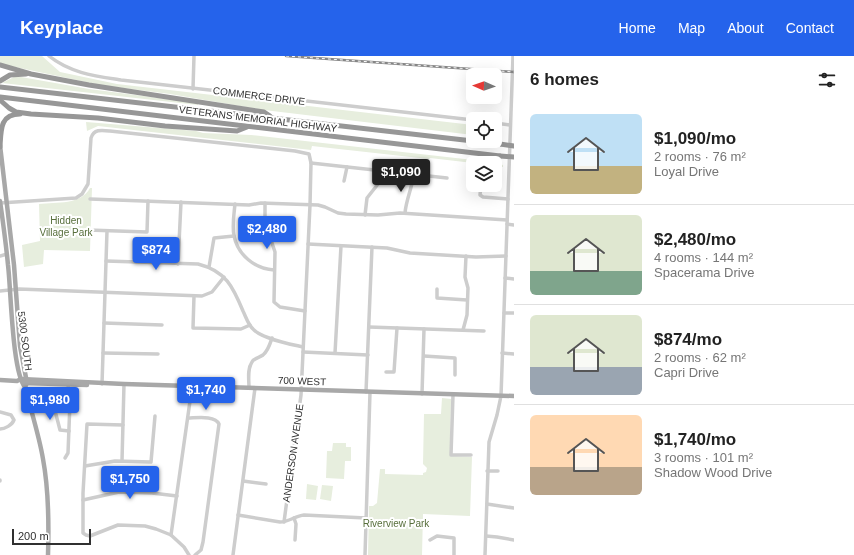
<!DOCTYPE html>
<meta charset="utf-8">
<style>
body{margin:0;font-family:Arial,sans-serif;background:#f6f6f6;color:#222;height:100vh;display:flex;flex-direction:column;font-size:15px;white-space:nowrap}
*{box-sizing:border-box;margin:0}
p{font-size:13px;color:#767676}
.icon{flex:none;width:22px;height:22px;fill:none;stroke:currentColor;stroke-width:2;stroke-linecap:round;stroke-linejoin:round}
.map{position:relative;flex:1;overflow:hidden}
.details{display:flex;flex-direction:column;background:#fff;width:340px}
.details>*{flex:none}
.needle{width:26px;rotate:272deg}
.buttons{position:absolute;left:466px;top:12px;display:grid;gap:8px}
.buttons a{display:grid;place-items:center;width:36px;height:36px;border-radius:6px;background:#fff;box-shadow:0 4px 16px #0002;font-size:20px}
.scale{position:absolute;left:12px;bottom:10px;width:79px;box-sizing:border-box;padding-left:4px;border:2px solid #303030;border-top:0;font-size:11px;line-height:14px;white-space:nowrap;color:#303030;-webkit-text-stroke:3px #fff;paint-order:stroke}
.price{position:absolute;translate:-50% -34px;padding:0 9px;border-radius:4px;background:#2563eb;color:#fff;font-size:13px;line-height:26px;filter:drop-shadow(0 1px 2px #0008)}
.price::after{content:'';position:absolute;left:50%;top:24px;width:12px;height:9px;margin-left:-6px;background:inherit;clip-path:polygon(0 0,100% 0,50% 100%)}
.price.selected{background:#222;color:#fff}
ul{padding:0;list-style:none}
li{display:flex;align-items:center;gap:12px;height:100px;padding:0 16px}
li+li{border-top:1px solid #e0e0e0}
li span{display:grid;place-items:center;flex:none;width:112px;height:80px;border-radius:6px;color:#555}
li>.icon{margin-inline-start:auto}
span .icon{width:48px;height:48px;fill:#fffc;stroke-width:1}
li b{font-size:17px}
h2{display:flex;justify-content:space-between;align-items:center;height:48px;padding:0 16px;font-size:17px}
header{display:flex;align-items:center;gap:24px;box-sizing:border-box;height:56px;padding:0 20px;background:#2563eb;color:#fff}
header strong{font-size:19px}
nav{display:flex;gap:22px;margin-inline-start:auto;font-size:14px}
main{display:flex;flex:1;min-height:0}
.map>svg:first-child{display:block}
</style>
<header>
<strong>Keyplace</strong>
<nav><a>Home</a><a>Map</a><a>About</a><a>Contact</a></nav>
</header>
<main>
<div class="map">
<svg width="514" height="499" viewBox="0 0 514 499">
<rect width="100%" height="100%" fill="#fff"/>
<!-- green -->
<g fill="#e7eede">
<path d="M0,0h42l18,16 57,12 356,41v10l-209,-25 -94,-16 -70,-9 -99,-21 -1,-1z"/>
<path d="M14,21h7l68,12 109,14v2l-196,-22z"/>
<path d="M86,66l110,9 7,2 48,2 249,28v1l3,1v2h-8v-4h-22l-43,-5 -1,1 -117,-13 -1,4 -213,-24 -11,5z"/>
<path d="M90,132h2l-2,63 -46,-1 -1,14 -19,3 -2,-22 18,-4 -1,-37c18,-2 42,1 51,-16z"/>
<path d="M442,342l9,1 -1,57 22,1 -2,59 -47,-2 -1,41h-54l1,-49h4l4,-3 3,-34h5v5l38,1v-2l3,-1 1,-4 -4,-4 1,-50h17z"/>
<path d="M333,387h13v4h5v14h-6l-1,18 -18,-1 1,-27h5z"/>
<path d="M307,428l11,2 -2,14 -10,-1z"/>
<path d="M322,429l11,1 -2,15 -11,-2z"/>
</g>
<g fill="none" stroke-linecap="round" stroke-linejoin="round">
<!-- minor -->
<g stroke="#cdcdcd" stroke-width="3.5">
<path d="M49,0c21,17 46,20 72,24l352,40"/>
<path d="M193,33l1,-33"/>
<path d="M495,67l15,2"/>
<path d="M311,107l136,15"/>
<path d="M344,125l3,-14"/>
<path d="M481,129l-1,10 3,2 25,2"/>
<path d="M90,143l159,6 12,-2 57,2 7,2 13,6 8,1 32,1 22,-2 107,7"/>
<path d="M0,147l76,-5 6,-4 6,-10 3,-46c3,-9 10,-8 19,-7l185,20 14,3 2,9 -1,42 -9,190 -17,127"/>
<path d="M265,147v28l7,12 3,9 -1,50 6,5 25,4"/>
<path d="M235,148c-1,10 -3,22 -1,32 4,19 21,33 40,34"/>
<path d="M405,157c1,-13 7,-25 9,-39"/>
<path d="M365,159l2,-17 11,-14 3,-13"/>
<path d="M507,168l7,1"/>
<path d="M88,174l59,2 1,-31"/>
<path d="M308,188l79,4 23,5 66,4 30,-1"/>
<path d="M0,200l7,-2"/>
<path d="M106,205l92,3c28,7 35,23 45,47 3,6 5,14 11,19 9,9 36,14 49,17"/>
<path d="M178,208l3,-62"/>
<path d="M209,211l5,-29 20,-2"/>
<path d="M505,222l9,1"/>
<path d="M437,233v9l30,2"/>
<path d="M0,235l19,-2 183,7 10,-4 12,-15"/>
<path d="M194,240l-1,32 48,1 9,-4"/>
<path d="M504,257h10"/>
<path d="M104,267l58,2"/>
<path d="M369,271l115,4"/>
<path d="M463,274l4,-15 1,-27 -3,-11 1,-21"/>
<path d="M303,296l65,3"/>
<path d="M103,297l55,1"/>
<path d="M335,297l6,-107"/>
<path d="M502,297l12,1"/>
<path d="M424,300l31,2v17"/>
<path d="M386,316h8l3,-44"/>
<path d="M102,328l5,-153"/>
<path d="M249,332c0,-8 -2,-19 3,-26 2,-4 7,-4 11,-7 5,-4 7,-11 9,-17"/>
<path d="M51,335l1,8 8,31 9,1"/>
<path d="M366,336l6,-145"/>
<path d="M422,338l2,-65"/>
<path d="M453,339l-2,60h20"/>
<path d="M52,343l17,1"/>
<path d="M0,356l11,3 3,5c-2,5 -9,9 -14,9"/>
<path d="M188,362c8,0 27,-3 31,6l-16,118 -2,8 -6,5"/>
<path d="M123,369l-36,-1 -4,69v40l3,2 4,1 28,-11 27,1 11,3 15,6 13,12 5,8"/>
<path d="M65,402l3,-5 2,-51 -2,-17"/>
<path d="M122,405l2,-77"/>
<path d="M85,410l30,-5 36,1 4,-46"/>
<path d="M487,415h11"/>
<path d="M0,424v1"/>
<path d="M243,425l23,3"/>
<path d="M83,444l36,-8 33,1 25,3"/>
<path d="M487,448l27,4"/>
<path d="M238,459l42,7c9,0 15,-6 24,-7l62,3"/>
<path d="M294,462l2,6 -1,16"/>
<path d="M171,479l21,-148"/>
<path d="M486,480l11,1 17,3"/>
<path d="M430,484l7,-4 17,2v17"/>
<path d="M233,499l22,-167"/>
<path d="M365,499l5,-163"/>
<path d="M485,499l4,-113 8,-27 4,-19 12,-340"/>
</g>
<!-- major -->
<g stroke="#a8a8a8" stroke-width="4.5">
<path d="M0,89l14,120 6,81 7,37 -2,4"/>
<path d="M0,145c3,21 6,43 8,64 3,24 4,107 17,122 6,24 14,48 18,72 6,32 6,64 5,96"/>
<path d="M0,324l17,1 4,-2 103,5 390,12"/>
<path d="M25,327l62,2"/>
</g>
<!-- highway -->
<g stroke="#979797" stroke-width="5">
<path d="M0,9l31,9 58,11 175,27 6,4"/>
<path d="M0,25l10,-6 16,-1"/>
<path d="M0,31l473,54"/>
<path d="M0,41l500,59"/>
<path d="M0,44l9,8 7,4 15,2 67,4 67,8 72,5 10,-4"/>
<path d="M474,85l26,3"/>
<path d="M0,91c1,-17 0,-33 20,-33"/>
</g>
<!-- rail casing -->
<g stroke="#858585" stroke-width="2.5">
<path id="rail" d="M286,0l228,16"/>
</g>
<!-- rail -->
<use href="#rail" stroke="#fff" stroke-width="1" stroke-dasharray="3" stroke-linecap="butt"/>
<!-- highway-bridge -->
<g stroke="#979797" stroke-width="5">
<path d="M500,88l14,2"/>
<path d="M500,100l14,1"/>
</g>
</g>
<g text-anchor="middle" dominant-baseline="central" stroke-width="4" stroke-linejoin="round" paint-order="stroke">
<!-- street labels -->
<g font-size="10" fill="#303030" stroke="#fff">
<text transform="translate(259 40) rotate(7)">COMMERCE DRIVE</text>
<text transform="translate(258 63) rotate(7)">VETERANS MEMORIAL HIGHWAY</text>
<text transform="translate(25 285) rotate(83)">5300 SOUTH</text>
<text transform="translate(302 325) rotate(2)">700 WEST</text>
<text transform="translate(293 397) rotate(-82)">ANDERSON AVENUE</text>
</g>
<!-- park labels -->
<g font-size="10" fill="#576e3b" stroke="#fff">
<text x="66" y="164">Hidden<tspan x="66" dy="12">Village Park</tspan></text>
<text x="396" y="467">Riverview Park</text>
</g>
</g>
</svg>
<div class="buttons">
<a><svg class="needle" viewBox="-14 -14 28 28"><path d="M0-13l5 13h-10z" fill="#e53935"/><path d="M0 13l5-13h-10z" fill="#767676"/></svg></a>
<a><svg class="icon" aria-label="locate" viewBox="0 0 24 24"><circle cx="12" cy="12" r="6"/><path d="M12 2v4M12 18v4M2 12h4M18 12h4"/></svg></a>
<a><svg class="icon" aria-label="layers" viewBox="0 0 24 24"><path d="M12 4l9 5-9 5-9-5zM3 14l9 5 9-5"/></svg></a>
</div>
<div class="scale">200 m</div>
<b class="price selected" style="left:401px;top:137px">$1,090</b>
<b class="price" style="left:267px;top:194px">$2,480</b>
<b class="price" style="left:156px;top:215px">$874</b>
<b class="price" style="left:206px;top:355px">$1,740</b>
<b class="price" style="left:50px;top:365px">$1,980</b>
<b class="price" style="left:130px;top:444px">$1,750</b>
</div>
<section class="details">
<h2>6 homes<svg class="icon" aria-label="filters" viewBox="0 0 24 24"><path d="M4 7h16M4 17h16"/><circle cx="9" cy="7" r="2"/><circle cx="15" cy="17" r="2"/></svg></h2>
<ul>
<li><span style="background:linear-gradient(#bfe0f5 65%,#c2b280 0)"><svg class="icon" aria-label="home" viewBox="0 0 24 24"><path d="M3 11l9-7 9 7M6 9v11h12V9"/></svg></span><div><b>$1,090/mo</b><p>2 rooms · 76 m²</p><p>Loyal Drive</p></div></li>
<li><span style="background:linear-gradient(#dfe7d0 70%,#7fa58c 0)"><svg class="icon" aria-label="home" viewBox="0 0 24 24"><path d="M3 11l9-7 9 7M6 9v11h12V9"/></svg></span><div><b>$2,480/mo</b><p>4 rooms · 144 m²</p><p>Spacerama Drive</p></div></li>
<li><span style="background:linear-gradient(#dfe7d0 65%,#9aa5b1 0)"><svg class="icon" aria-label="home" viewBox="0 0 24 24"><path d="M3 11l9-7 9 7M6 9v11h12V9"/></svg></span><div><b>$874/mo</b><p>2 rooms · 62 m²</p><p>Capri Drive</p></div></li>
<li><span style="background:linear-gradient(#ffd9b3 65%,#b9a48a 0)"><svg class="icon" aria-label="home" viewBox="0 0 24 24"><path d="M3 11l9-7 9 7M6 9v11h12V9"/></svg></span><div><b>$1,740/mo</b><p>3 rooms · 101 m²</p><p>Shadow Wood Drive</p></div></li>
</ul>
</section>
</main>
